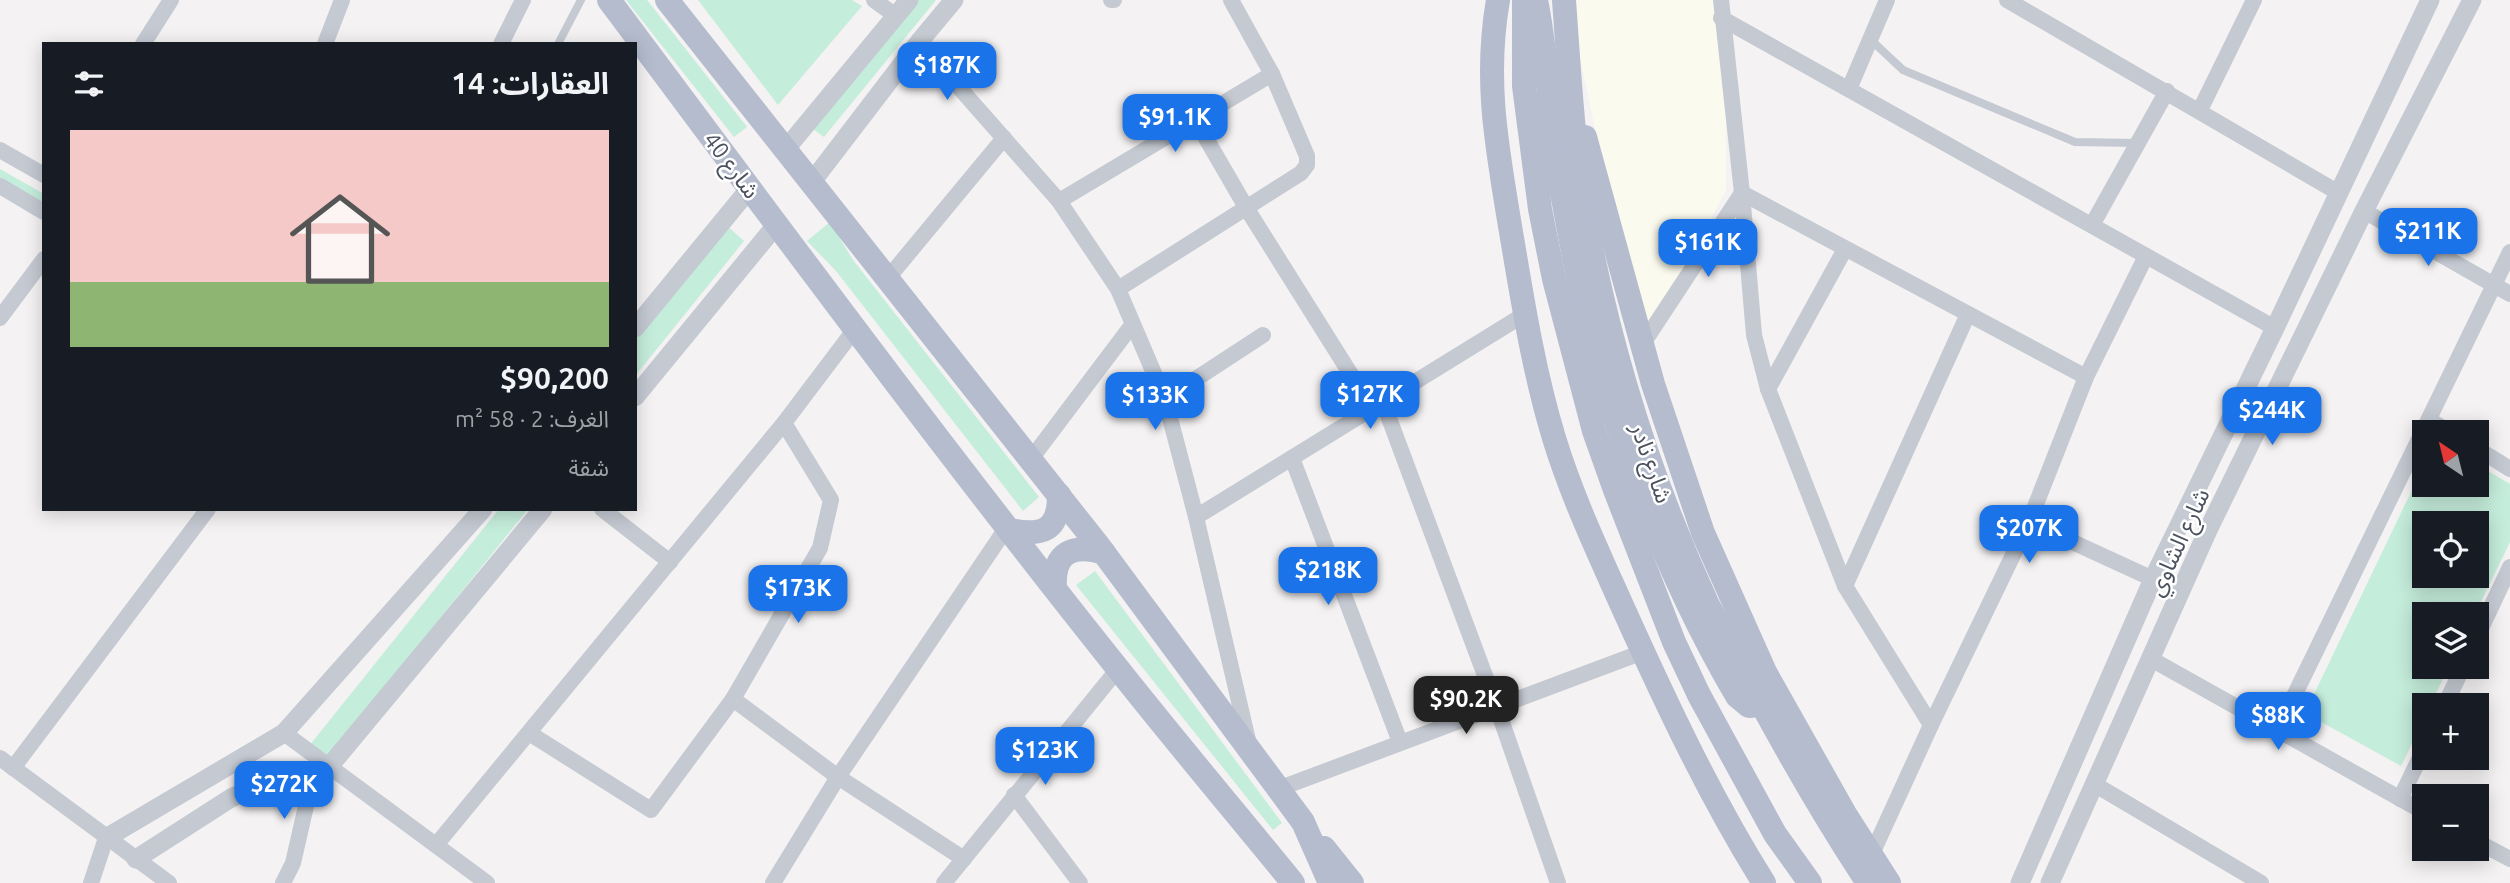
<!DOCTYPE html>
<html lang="ar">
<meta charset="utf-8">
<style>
body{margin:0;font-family:Ubuntu,"Noto Sans Arabic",sans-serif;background:#20242c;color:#f1f3f6;direction:rtl;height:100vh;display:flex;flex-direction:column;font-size:26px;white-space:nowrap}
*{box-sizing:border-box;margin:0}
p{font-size:23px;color:#9ea1a6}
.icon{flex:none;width:38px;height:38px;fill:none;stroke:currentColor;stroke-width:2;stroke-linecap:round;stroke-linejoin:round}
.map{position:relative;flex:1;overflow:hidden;direction:ltr}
.sheet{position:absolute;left:42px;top:42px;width:595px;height:469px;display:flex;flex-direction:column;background:#171b24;border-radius:0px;box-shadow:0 4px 18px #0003;direction:rtl}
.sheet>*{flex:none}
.needle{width:46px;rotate:325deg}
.buttons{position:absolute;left:2412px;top:420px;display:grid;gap:14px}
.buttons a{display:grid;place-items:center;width:77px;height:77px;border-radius:0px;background:#171b24;box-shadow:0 4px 18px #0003;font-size:35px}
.price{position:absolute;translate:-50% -60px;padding:0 16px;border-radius:14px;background:#1a73e8;color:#fff;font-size:23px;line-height:46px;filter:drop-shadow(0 2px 4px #0008)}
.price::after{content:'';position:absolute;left:50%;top:42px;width:21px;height:16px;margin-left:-10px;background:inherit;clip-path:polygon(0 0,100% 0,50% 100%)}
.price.current{background:#222;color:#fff}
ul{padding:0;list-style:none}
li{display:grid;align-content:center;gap:14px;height:371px;padding:0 28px}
li span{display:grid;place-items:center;height:217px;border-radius:0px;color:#555}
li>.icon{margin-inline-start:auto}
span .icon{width:126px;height:126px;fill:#fffc;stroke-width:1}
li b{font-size:30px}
h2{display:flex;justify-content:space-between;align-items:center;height:84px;padding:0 28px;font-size:30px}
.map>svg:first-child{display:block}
</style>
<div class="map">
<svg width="2510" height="883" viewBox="0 0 2510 883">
<rect width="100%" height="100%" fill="#f4f2f2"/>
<!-- commercial -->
<path fill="#fbfaee" d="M1575,0h151v190l-85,162 -66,-319z"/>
<!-- green -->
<g fill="#c5eddb" fill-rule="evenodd">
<path d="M626,0h21l100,127 -13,10z"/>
<path d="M698,0h154l10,6 -84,99z"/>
<path d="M909,0h27l-112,137 -15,-11z"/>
<path d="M0,169l44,25v19l-44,-25z"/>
<path d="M830,222l23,38 186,237 -16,14 -187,-240 -29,-30z"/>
<path d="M727,226l17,15 -109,135v-36z"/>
<path d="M2476,464l34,20v58l-35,72h-51v53h25l-19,38h-6v14l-23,47 -96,-53 119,-248v20h52zM2476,523v53h-52v-53z"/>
<path d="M499,509h29l-200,249 -19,-12z"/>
<path d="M1095,571l187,252 -9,7 -197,-245z"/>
</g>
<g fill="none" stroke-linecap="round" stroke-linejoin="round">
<!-- service -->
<g stroke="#c4c9d2" stroke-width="8">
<path d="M1870,39l33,31 172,72 62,1"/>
<path d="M558,44l23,-44"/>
</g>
<!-- minor -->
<g stroke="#c4c9d2" stroke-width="16">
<path d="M874,0l22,16"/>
<path d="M1111,0h3"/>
<path d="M1721,0l21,193 12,142 14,54 77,197 86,139"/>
<path d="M2007,0l332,193"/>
<path d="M1721,18l554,310"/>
<path d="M919,42l140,159 59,88 47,110 31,118 52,223"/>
<path d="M143,44l28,-44"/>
<path d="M325,44l17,-44"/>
<path d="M501,44l22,-44"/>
<path d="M1849,89l38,-89"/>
<path d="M2200,110l54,-110"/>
<path d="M1196,121l51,88 125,199"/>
<path d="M0,150l44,25"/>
<path d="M0,186l44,26"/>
<path d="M1059,201l213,-127"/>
<path d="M2364,211l146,83"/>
<path d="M2092,225l75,-134"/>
<path d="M888,278l116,-140"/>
<path d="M1118,289l183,-116 6,-8v-9l-35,-82 -41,-74"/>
<path d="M0,318l44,-59"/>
<path d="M1642,345l100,-152 344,184"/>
<path d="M1768,389l77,-140"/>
<path d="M1165,399l98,-64"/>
<path d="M1383,402l113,303 62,178"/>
<path d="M2429,420l21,12"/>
<path d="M2476,448l34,21"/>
<path d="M1292,458l108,284"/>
<path d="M1031,459l101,-134"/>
<path d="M602,509l68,53"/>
<path d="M1196,517l329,-203"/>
<path d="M2029,522l124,57"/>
<path d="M1845,586l123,-272"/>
<path d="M2476,639l34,-72"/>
<path d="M2151,659l273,153"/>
<path d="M733,699l105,78 126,82"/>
<path d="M2445,705l18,-38"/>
<path d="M2277,731l233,-479"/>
<path d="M284,733l203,150"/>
<path d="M529,733l122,77 82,-111 87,-151 11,-48 -47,-77"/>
<path d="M0,758l169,125"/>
<path d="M13,768l195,-259"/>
<path d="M2094,784l167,99"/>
<path d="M1278,789l365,-137"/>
<path d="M1014,795l66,88"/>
<path d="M2400,799l24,-50"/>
<path d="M2476,841l34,18"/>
<path d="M436,845l348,-422 71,-94"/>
<path d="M1871,856l60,-131 98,-203 57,-145 60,-121"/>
<path d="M91,883l15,-45"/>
<path d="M283,883l10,-20 21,-92"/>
<path d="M773,883l65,-106 169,-250"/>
<path d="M944,883l174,-214"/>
</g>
<!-- tertiary -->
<g stroke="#c4c9d2" stroke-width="19">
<path d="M785,150l124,-150"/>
<path d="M811,183l108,-141 35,-42"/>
<path d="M635,328l115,-140"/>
<path d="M635,397l142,-173"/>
<path d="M106,838l178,-105 199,-224"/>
<path d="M136,859l95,-61 46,-21 51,-9 215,-259"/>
<path d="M2020,883l133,-304 122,-251 155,-328"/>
<path d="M2050,883l158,-353 156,-319 108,-211"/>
</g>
<!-- primary -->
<g stroke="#b4bcce" stroke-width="24">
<path d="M609,0c168,225 335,451 510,670 57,72 116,142 174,213"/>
<path d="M667,0l431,545 205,277 27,61"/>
<path d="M1498,0c-14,80 -1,147 12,226 12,71 23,143 44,212 18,59 45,116 70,172 42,93 86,187 140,273"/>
<path d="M1524,0v86l16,123 14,70 40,152 21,59 59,152 25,53 76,139 35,49"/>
<path d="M1536,0c10,50 13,102 19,152 4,28 10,56 15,84 28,157 86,322 167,460l12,10 9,-1"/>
<path d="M1564,0c6,83 10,166 27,247 25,122 64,243 116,356 7,14 16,28 23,42 43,82 87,161 138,238"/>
<path d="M1585,137l68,247 50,149 62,139 80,142 44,69"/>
<path d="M1009,530c32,6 50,2 50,-35"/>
<path d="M1055,587c-2,-36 19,-43 49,-34"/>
<path d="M1324,848l28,35"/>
</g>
</g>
<g text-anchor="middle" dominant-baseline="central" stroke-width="5" stroke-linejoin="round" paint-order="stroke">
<!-- street labels -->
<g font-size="23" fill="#4b515e" stroke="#fff">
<text transform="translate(732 165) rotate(53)">شارع 40</text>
<text transform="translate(1652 463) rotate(71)">شارع نادر</text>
<text transform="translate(2178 542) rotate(-65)">شارع الشاوي</text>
</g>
</g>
</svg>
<div class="buttons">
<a><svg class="needle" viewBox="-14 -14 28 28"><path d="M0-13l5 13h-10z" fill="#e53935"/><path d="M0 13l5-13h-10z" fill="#9ea1a6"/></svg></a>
<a><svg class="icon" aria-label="locate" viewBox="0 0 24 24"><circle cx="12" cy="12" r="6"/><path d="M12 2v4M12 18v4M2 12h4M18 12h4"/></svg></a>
<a><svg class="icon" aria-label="layers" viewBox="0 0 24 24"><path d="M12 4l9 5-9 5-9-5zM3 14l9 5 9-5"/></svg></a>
<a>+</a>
<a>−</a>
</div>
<b class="price" style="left:947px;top:102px">$187K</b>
<b class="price" style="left:1175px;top:154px">$91.1K</b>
<b class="price" style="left:2428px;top:268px">$211K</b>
<b class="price" style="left:1708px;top:279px">$161K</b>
<b class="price" style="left:1370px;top:431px">$127K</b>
<b class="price" style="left:1155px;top:432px">$133K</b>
<b class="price" style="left:2272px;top:447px">$244K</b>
<b class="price" style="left:2029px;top:565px">$207K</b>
<b class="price" style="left:1328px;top:607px">$218K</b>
<b class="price" style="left:798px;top:625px">$173K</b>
<b class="price current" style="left:1466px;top:736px">$90.2K</b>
<b class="price" style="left:2278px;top:752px">$88K</b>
<b class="price" style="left:1045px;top:787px">$123K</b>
<b class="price" style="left:284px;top:821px">$272K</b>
<section class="sheet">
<h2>العقارات: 14<svg class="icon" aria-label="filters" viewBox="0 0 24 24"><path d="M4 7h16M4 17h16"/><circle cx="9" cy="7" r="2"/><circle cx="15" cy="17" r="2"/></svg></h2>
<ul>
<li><span style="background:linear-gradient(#f6c9c9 70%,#8fb573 0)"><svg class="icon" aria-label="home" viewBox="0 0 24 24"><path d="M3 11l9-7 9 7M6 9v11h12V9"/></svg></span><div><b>$90,200</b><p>الغرف: 2 · 58 m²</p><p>شقة</p></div></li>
</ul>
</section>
</div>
